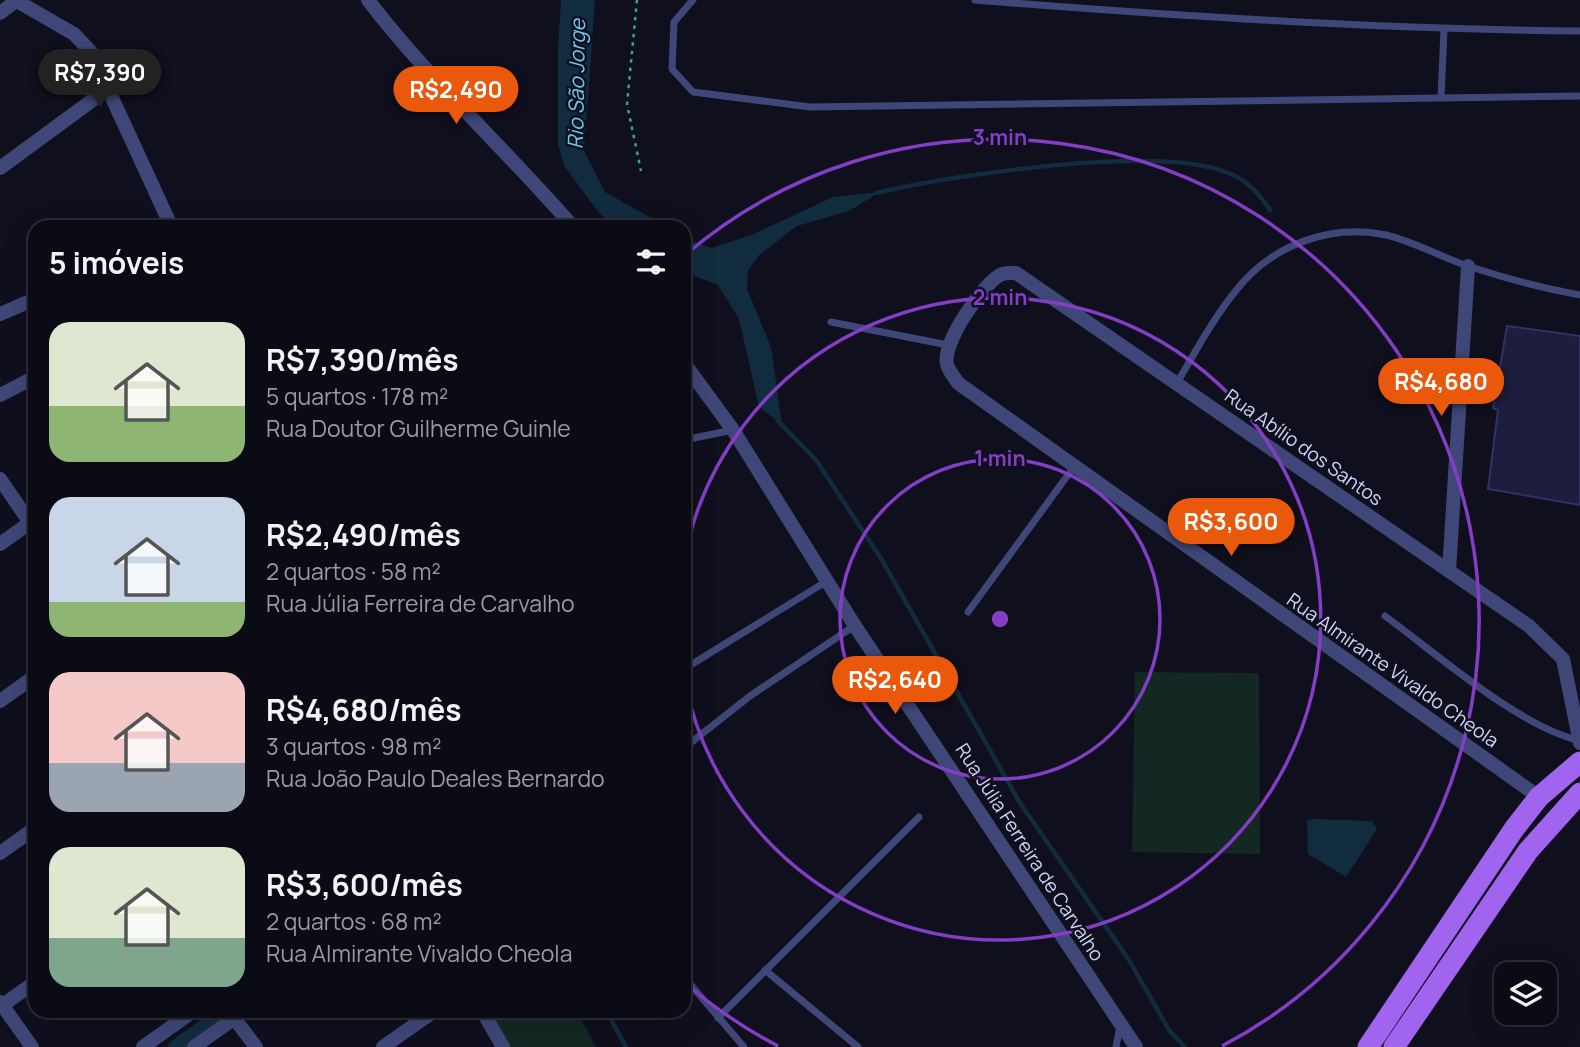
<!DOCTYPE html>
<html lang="pt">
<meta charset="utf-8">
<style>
body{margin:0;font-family:Manrope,sans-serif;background:#191923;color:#f1f3f6;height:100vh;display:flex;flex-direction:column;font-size:26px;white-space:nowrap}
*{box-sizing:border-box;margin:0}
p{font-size:23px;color:#9a9ba1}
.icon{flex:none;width:38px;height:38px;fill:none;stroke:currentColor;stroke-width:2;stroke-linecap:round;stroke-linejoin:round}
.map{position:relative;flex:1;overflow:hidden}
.drawer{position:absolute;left:28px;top:220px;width:663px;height:798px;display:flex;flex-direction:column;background:#0b0b16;border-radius:21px;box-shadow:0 7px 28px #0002,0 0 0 2px #2b2b35}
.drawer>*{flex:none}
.buttons{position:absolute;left:1494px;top:962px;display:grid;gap:14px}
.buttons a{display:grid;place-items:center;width:63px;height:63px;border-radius:14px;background:#0b0b16;box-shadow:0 7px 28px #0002,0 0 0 2px #2b2b35;font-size:35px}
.price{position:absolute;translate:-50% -60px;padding:0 16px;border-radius:24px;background:#ea580c;color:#fff;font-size:23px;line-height:46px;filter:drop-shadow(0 2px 4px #0008)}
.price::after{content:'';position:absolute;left:50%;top:42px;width:21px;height:16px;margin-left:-10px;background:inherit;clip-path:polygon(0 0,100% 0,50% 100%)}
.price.selected{background:#222;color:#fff}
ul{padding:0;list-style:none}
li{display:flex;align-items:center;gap:21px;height:175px;padding:0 21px}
li span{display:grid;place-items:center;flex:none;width:196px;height:140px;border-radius:21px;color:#555}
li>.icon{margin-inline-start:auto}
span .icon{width:84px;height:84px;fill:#fffc;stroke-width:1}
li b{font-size:30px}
h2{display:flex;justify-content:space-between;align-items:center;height:84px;padding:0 21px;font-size:30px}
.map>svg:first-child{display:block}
</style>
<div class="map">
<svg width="1580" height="1047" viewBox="0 0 1580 1047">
<rect width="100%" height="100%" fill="#0f0f1e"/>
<!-- green -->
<g fill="#132823">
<path d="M1135,672l124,1 1,181 -128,-2z"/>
<path d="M483,1012h94l19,35h-93z"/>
</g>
<!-- water -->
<g fill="#122c3f">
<path d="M561,0h34l-11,151 21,41 62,35h-51l-17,-14 -34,-46 -7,-22v-96z"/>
<path d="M880,192l-31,19 -52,15 -38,29 -11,16 -1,18 24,58 11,78 -23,-18 -20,-88 -21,-34 -34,-13v-34l27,10 40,-13 82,-38z"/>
<path d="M1313,819l59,2 5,8 -31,48 -38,-23 -1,-33z"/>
</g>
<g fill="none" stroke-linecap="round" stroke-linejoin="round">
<!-- stream -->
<g stroke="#122c3f" stroke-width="4.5">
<path d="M876,193c77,-18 286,-50 355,-19 18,8 28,20 39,36"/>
<path d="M778,421l38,39 66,100 138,243 109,157 40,70 16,17"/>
<path d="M607,1012l19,35"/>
</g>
<!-- canal -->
<path stroke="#122c3f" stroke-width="14" d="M175,1047l49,-35"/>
</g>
<!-- building -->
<path fill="#1d1d3d" stroke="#323167" stroke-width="2" d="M1507,326l73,10v169l-92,-16 10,-79 -5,-2z"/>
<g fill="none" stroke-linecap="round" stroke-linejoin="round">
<!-- path -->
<path stroke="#3ba48a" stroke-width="2.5" stroke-dasharray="3.5 5" stroke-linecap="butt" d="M637,0l-10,104 14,67"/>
<!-- lane -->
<g stroke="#3f4778" stroke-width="7">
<path d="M693,0l-19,22 -2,47 21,23 117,15 770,-11"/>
<path d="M975,0c201,16 402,29 605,31"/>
<path d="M1441,98l3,-68"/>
<path d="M831,322l117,23"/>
<path d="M1177,383c19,-32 37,-66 61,-95 35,-43 93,-65 148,-53 30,7 56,23 85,32 36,12 72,21 109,28"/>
<path d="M684,440l49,-10"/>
<path d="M968,612l105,-144"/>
<path d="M1385,616c52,38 133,110 193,124"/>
<path d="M684,669l143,-88"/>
<path d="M684,748l66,-52 104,-70"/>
<path d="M765,970l93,77"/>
<path d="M684,977l60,70"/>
<path d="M718,1018l201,-201"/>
<path d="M1116,1047l4,-21"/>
</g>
<!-- street -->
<g stroke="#3f4778" stroke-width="14">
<path d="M15,0l59,34 17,18 81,176"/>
<path d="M368,0c62,81 139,150 206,228"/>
<path d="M0,13l16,-12"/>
<path d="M0,168l109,-80"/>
<path d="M0,314l35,-15"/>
<path d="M684,363l49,67 122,196 281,421"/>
<path d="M0,395l35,-18"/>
<path d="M0,479l35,51"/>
<path d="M0,544l35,-25"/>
<path d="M1449,571l19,-305"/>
<path d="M0,701l35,-25"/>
<path d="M1539,797l-581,-414c-3,-5 -10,-13 -11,-19 -5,-21 35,-79 53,-89 5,-3 10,-2 16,-2l513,353 34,33 17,84"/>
<path d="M0,853l35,-25"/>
<path d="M0,1002l32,45"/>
<path d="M0,1007l35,-25"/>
<path d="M483,1012l20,35"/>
<path d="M234,1018l22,29"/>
<path d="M143,1047l49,-35"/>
<path d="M194,1047l49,-35"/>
<path d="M383,1047l50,-35"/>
</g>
<!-- primary -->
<g stroke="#a164ee" stroke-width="21">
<path d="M1368,1047l146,-218 25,-32 41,-35"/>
<path d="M1394,1047l134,-196 52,-58"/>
</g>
</g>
<!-- distance rings -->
<g fill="none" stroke="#843dc5" stroke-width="3.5">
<circle cx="1000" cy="619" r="160"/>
<path d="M684 561A321 321 0 1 1 684 677"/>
<path d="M778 1046A481 481 0 0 1 684 982M684 256A481 481 0 1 1 1222 1046"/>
</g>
<g text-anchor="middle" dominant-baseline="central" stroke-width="5" stroke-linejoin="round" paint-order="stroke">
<!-- street labels -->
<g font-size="19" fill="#d1d4fa" stroke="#0f0f1e">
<text transform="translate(1304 447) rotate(35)">Rua Abílio dos Santos</text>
<text transform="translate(1393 670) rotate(35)">Rua Almirante Vivaldo Cheola</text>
<text transform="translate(1030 852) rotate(57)">Rua Júlia Ferreira de Carvalho</text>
</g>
<!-- water labels -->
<g font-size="21" font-style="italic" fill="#6bcaee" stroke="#0f0f1e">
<text transform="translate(576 84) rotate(-89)">Rio São Jorge</text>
</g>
</g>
<circle cx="1000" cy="619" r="10" fill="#843dc5" stroke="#0f0f1e" stroke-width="3.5"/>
<g font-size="21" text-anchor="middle" font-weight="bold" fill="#843dc5" stroke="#0f0f1e" stroke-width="5" stroke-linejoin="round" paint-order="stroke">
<text x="1000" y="145">3 min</text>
<text x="1000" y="305">2 min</text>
<text x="1000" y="466">1 min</text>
</g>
</svg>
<div class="buttons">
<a><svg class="icon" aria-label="layers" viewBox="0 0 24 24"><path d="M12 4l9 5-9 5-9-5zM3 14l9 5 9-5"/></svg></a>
</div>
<b class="price selected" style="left:100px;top:109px">R$7,390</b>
<b class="price" style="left:456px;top:126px">R$2,490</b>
<b class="price" style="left:1441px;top:418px">R$4,680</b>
<b class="price" style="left:1231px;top:558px">R$3,600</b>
<b class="price" style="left:895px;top:716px">R$2,640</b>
<section class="drawer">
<h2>5 imóveis<svg class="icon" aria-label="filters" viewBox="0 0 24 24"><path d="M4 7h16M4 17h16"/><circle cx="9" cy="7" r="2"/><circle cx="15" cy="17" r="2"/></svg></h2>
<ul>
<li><span style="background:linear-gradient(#dfe7d0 60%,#8fb573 0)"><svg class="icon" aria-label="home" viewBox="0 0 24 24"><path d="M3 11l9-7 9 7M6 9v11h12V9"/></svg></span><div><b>R$7,390/mês</b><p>5 quartos · 178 m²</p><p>Rua Doutor Guilherme Guinle</p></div></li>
<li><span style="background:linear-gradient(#c9d6e8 75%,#8fb573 0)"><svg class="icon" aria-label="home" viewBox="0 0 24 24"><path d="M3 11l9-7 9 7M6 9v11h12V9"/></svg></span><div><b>R$2,490/mês</b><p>2 quartos · 58 m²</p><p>Rua Júlia Ferreira de Carvalho</p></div></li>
<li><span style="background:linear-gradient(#f6c9c9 65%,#9aa5b1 0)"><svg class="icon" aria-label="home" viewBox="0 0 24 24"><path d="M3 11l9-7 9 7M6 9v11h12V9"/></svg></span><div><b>R$4,680/mês</b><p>3 quartos · 98 m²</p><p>Rua João Paulo Deales Bernardo</p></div></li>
<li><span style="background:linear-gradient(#dfe7d0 65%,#7fa58c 0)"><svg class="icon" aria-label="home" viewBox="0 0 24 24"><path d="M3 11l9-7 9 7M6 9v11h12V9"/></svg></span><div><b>R$3,600/mês</b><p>2 quartos · 68 m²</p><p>Rua Almirante Vivaldo Cheola</p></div></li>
</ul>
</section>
</div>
